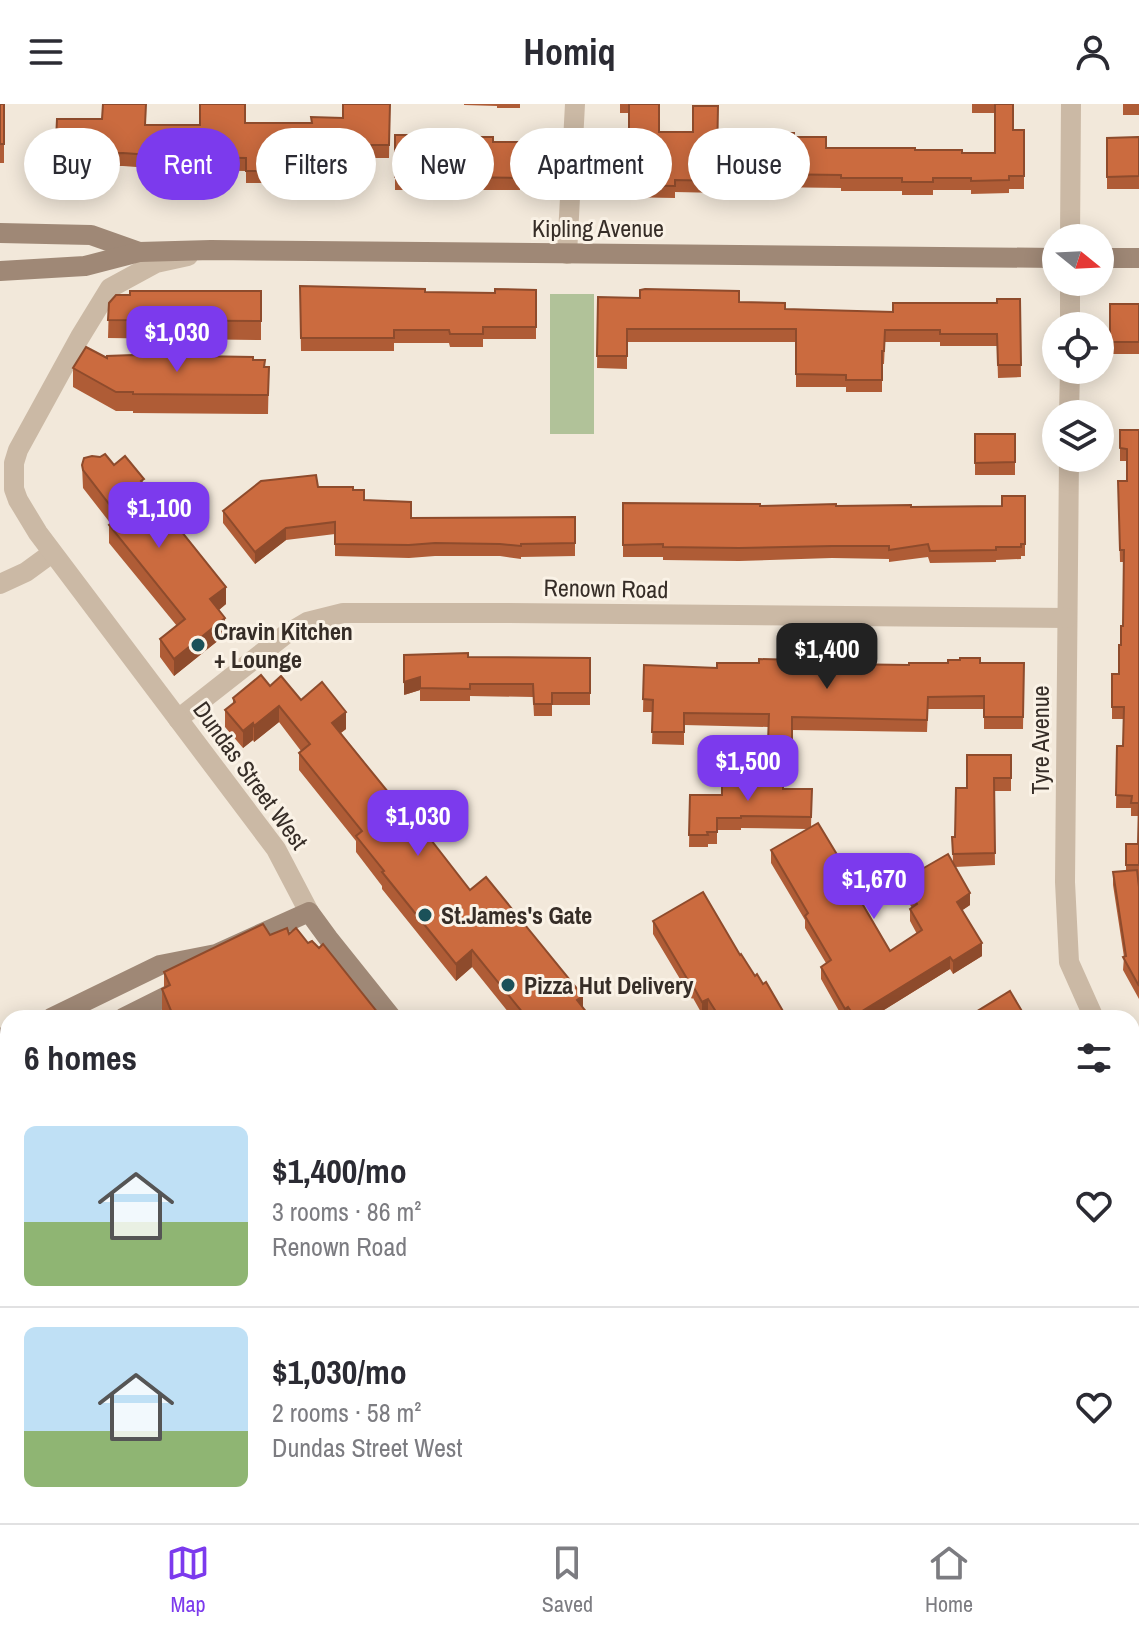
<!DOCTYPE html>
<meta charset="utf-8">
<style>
body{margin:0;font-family:"Archivo Narrow",sans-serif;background:#f7f7f7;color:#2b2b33;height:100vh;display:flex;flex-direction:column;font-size:30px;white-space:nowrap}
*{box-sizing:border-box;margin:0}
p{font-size:26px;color:#7c7c81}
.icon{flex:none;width:44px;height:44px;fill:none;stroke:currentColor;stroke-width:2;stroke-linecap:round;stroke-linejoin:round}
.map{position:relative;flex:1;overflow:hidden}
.drawer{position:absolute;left:0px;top:906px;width:1140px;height:514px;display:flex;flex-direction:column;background:#fff;border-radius:24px 24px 0 0;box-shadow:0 4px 20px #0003}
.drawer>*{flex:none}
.hud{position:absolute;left:24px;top:24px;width:1092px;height:72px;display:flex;gap:16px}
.needle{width:52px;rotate:108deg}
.buttons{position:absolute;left:1042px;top:120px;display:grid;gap:16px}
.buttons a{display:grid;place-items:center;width:72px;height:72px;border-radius:50%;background:#fff;box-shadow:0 4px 20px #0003;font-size:40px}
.price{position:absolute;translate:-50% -68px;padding:0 18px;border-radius:16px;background:#7c3aed;color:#fff;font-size:26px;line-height:52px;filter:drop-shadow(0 2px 4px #0008)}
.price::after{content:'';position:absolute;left:50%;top:48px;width:24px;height:18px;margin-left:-12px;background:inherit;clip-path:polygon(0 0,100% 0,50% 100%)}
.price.selected{background:#222;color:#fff}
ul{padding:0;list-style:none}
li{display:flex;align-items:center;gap:24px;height:200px;padding:0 24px}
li+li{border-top:2px solid #e1e1e2}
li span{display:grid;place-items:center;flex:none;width:224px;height:160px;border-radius:12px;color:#555}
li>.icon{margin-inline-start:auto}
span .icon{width:96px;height:96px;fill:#fffc;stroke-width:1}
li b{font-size:34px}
h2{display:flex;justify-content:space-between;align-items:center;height:96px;padding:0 24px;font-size:34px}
.pill{padding:0 28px;border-radius:36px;background:#fff;box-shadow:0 4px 20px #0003;font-size:28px;line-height:72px}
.pill.selected{background:#7c3aed;color:#fff}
header{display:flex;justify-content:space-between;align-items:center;height:104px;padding:0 24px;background:#fff;font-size:36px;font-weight:700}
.menu{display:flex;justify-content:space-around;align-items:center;height:112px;border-top:2px solid #e1e1e2;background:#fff;font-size:22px;color:#7c7c81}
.menu a{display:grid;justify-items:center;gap:4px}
.menu .selected{color:#7c3aed}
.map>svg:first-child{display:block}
</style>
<header><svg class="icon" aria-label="menu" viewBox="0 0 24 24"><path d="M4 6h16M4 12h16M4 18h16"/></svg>Homiq<svg class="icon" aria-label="person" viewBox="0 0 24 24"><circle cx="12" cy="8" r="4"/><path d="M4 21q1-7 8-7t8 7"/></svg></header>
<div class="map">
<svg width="1139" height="1419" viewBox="0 0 1139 1419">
<rect width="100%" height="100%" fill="#f2e8da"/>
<!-- green -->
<rect fill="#b1c299" x="550" y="190" width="44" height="140"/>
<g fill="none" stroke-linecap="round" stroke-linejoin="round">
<!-- minor -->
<g stroke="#cbb9a5" stroke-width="20">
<path d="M1070,134l1,-134"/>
<path d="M567,150l8,-150"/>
<path d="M1070,222v-44"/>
<path d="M1069,310l1,-44"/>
<path d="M1069,354l-4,424 4,80 25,56"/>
<path d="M0,480l26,-12 26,-19"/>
<path d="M178,615l107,-84 22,-13 36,-9h156l568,5"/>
<path d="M1132,979l7,11"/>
<path d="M1132,1112l7,-4"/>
<path d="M0,1396l8,-1"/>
<path d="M271,1412l14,7"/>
<path d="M666,1419l9,-7"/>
</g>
<!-- tertiary -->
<path stroke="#cbb9a5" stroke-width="20" d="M188,152l-32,7 -46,25 -30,49 -62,113 -4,13v26l4,11 20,33 238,316 33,63"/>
<!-- secondary -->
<g stroke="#9f8876" stroke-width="20">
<path d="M0,129l91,2 48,17"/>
<path d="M1100,154h39"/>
<path d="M0,167l85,-5 54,-14 72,-2 845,8"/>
<path d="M51,914l109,-53 56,-11 93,-42 19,26 64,80"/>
<path d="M123,914l50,-25 9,-8"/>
<path d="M0,934l8,-2"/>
<path d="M791,1412l5,7"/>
</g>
</g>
<!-- wall -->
<g fill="#af5c36">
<rect x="0" y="0" width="4" height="59"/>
<path d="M390,0l-1,54h-28v12l-79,-2v12h-11v3h-25v-12l-58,-1v8h-38v-10l-27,-2h-36l-1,9 -31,-1v-12l47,-43 43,6h55l45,-2h66v-6l32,1z"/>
<path d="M464,0h56v4h-23v-2l-33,-1z"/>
<path d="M620,0h39v28l59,28h3v33l-46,-1v6l-57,-1v-35h11v-49h-9z"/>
<path d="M972,0h41v26h11v59h-15v4l-38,1v-4h-38v5h-31v-4h-61v-3l-73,-1v-54l26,4 32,11 89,2 47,3h33v-40h-23z"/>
<rect x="1123" y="0" width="16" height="11"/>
<path d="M395,31l20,5 105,2v48h-69v7h-22v-7h-34z"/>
<path d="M1139,33v52h-32v-51z"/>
<path d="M300,182l125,6 70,1 41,-3v49h-53v8h-33l-1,-4h-55v8h-93z"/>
<path d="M261,187v49l-153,-2 1,-35z"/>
<path d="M598,193l141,5 46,7 108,3 104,-9 23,-4 1,78 -23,1 -1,-32h-57v-4h-55l-1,22h-2v28h-36v-5h-50v-45h-169v27l-30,-1z"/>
<rect x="1110" y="200" width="29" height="50"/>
<path d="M253,256l11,7h5l-1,47 -135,-1v-2h-17l-43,-24v-19z"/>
<path d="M1120,326h19v569l-16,-29 1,-13 -11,-72v-13l13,-1v-27h12l1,-28h-8v-8h-15l1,-62h6v-27h-11v-45h7l4,-48 1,-64h-4l-2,-81h9v-20h-7z"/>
<rect x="975" y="330" width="40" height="41"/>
<path d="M82,361h32l30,19 82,120 -7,6 6,25 -51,41 -14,-19v-18l17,-13 -68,-83v-18l2,-1 -28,-36z"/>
<path d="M318,383l35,3 11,10 47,18 164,-1v39l-54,1v2l-21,-3h-65l-26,2 -74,-2v-22l-49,6 -31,24 -32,-41v-12z"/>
<path d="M1025,392v60h-4v3l-25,1v2l-66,1 -2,-6 -39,5v-3l-57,-1 -93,3 -76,-1v-3h-40v-54l288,4 91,-1z"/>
<path d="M468,553l122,1v47h-38v11h-18l-1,-19 -63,-1v5h-50v-11l-16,5z"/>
<path d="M980,559h44l-1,66h-39v-20h-56l-1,23 -135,-2v25l-24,-1v-27l-84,-2v20l-32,-1 1,-32h-10l1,-47 73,3 119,-4 73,1z"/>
<path d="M270,582l31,14 45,29 -5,4 56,70 73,87 113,118 8,10h-78l-41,-51 -16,14 -74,-92v-3l-26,-34v-11l-57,-71v-17l2,-2 -22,-29 -25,20 -1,-2 -10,8 -18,-21v-17l8,-6v-6z"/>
<path d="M1011,651v36h-17l1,74 -40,2 15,38 -8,5 20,46 -29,18 -3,-5 -79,49h-28l-22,-39v-12l5,-4 -21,-35v-8l-34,-57v-13l37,-21 -67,-1v2h-24v14h-9v3h-19l1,-52h32l61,-6h29l-1,38 48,71 31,53 27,-17 -7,-13v-12l2,-1 -9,-15v-13l50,-18 -1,-25h3l12,-49z"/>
<path d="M653,817l87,34 47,63h-75l-4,-7 -6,3 -9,-16 -1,1 -39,-65z"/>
<path d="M289,830l19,9 74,75h-220v-29l2,-1v-16l106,-37z"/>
<path d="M8,937v134l-8,-7v-123z"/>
<path d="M0,1083h8v43h-6l1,112h-3z"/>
<path d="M331,1412h56l-6,7h-50z"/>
<path d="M886,1412h86v7h-80z"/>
</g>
<!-- shaded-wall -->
<g fill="#8e4b2c">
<path d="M286,424v12l-31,24v-12z"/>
<path d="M226,483v17l-16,13v-18z"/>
<path d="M225,514v17l-51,41v-17z"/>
<path d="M420,573v13l-16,5v-13z"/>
<path d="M279,602v16l-25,20v-16z"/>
<path d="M346,608v17l-14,10v-16z"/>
<path d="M253,619v17l-10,8v-17z"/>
<path d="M970,789v12l-13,9v-12z"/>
<path d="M982,839v13l-29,18v-13z"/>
<path d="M472,846v17l-16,14v-17z"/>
<path d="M950,853v12l-79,49h-17v-2z"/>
<path d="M583,892v16l-6,-12z"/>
<path d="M708,895v12l-6,3v-12z"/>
<path d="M848,903v11h-3v-9z"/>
<path d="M1138,1233v13l-6,3v-12z"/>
<path d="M376,1412h11l-6,7h-11z"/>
<path d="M469,1412h11l-6,7h-12z"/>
<path d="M569,1412h11l-6,7h-11z"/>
<path d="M960,1412h12v7h-24z"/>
</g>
<!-- building -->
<g fill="#cb6b3f" stroke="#8e4b2c" stroke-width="2">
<rect x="0" y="0" width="4" height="40"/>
<path d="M103,0h43l-1,21h55v-21h45v19h67l-1,-6 32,1v-14h47l-1,41h-28v12l-79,-1v12l-11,-1v4h-25v-13l-58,-1v8h-38v-10l-27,-2 -36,1 -1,8h-31l2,-43h45z"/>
<path d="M629,0h30v28h34v-26h25l-1,54h4v21l-46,-1v6l-57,-1v-23h11z"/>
<path d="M995,0h18v26h11v46h-15v4l-38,1v-3h-38v4h-31v-4h-61v-3l-73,-1v-41h26v4h32v11h89v2h47v3h33z"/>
<path d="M395,31h20v5h57v-3h21v5h27v36l-69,-1v7h-22v-7h-34z"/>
<path d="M1138,33h1v39l-32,1v-39z"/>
<path d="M300,182l125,3v3l70,1v-4l41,1v37h-53v7h-33l-1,-4h-55v8h-93z"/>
<path d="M645,185l94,2v11l46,1v6l108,3v-9h104v-4h23l1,66h-23l-1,-31h-57v-4h-55l-1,21h-2v29h-36v-5l-50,-1v-45h-169v27h-30l1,-59 42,1v-8z"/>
<path d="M130,187h131v30l-153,-1 1,-17 7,-8h14z"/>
<rect x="1110" y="200" width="29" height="38"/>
<path d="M86,243l21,11v-2l26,-1 120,2v3h12l-1,7h5l-1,28 -135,-1v-2h-17l-43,-24z"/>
<path d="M1120,326h19v435h-13v-21h12l1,-41h-8l1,-7 -16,-1 1,-49h6l1,-39h-12v-33h7v-29h2v-19h2l1,-76h-4l-2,-69h9v-32l-7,-1z"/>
<path d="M975,330h40v28l-40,1z"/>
<path d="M105,350l9,11 11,-9 19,23 -3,2 85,106 -16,12 15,19 -51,41 -14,-20 25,-20 -76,-94 10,-8 -36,-47 -1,-5 2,-7 8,-2 8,1z"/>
<path d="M316,371l2,12h35v3h11v10l47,2v16l164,-1v26l-54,1v2l-21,-2 -65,-1 -26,2 -74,-1v-22l-49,6 -31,24 -32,-41 38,-30z"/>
<path d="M1002,392h23v48h-4v3h-25v3l-66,1 -2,-7 -39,6v-4h-57l-93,2 -76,-1v-3l-40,1v-42l137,1v2l76,-2v2l75,-1v2l91,-1z"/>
<path d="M468,549v4l122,1v35h-38v11h-18l-1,-20h-63v5l-50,-1v-11l-16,5v-27z"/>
<path d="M960,554h20v5h44l-1,54h-39v-21l-56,1 -1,23 -135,-3v25h-24l1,-28 -85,-1v19h-32l1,-32 -10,-1 1,-34 73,3v-5h42v-4l77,2v3l73,1v-2h39v-3h12z"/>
<path d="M261,571l9,11 11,-10 20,24 21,-18 24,30 -14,11 65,80 3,-3 70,90 16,-13 97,119 -6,4 14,18h-64l-55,-68 -16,14 -74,-92 2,-1 -28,-35 6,-5 -63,-78 11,-9 -31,-38 -25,20 -1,-3 -10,8 -18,-21 10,-8 -2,-4z"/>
<path d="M967,651h44v23h-17l1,75 -42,1 -1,-17h3l1,-49h11z"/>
<path d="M722,673h61v12h29l-1,28 -70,-1v2h-24v14h-10l1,3h-19l1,-40h32z"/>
<path d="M818,719l41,68 -3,2 34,58 32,-21 -12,-21 7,-5 -14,-24 45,-26 22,39 -13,9 25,41 -29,18 -3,-4 -96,59 -6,-9 -3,2 -24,-42 10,-7 -26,-44 3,-3 -37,-63z"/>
<path d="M1137,766l2,17v99l-16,-29 3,-1 -13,-84z"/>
<path d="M703,788l37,63 1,-1 14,22 2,-2 6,10 3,-2 21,36h-67l-12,-19 -6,3 -9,-16 -1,1 -39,-66z"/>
<path d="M263,820l7,11 17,-7 2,6 7,-6 12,15 4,-2 7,7 4,-4 59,74h-127l-1,-1 -3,1h-77l-12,-29 8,-4 -6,-13z"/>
<path d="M1010,887l16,27h-60z"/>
<path d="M68,908l4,6h-17z"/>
<path d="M8,937v64l-8,-7v-53z"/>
<path d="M0,1083h8v19h-6l1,112h-3z"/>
<path d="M1139,1163v72l-1,-2 -6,4v-70z"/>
<path d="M166,1412h54l7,1 6,6h-100l-1,-5z"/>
<path d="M332,1412h44l-6,7h-30z"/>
<path d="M424,1412h45l-7,7h-47l3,-4 2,1z"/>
<path d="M524,1412h45l-6,7h-46z"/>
<path d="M901,1412h59l-12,7h-41z"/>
<path d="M17,1415l46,2 1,2h-61l3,-2z"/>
</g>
<!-- markers -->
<g fill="#1b5159" stroke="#faf2e6" stroke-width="3">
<circle cx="198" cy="541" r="8"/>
<circle cx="425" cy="811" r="8"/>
<circle cx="508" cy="881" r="8"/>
</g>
<g text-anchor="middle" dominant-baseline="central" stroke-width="6" stroke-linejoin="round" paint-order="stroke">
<!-- street labels -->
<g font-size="24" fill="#362d27" stroke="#faf2e6">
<text x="598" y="124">Kipling Avenue</text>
<text transform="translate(606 484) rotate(1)">Renown Road</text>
<text transform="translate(1040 636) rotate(-90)">Tyre Avenue</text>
<text transform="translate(251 671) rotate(54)">Dundas Street West</text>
</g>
<!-- poi labels -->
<g font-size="24" font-weight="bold" fill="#362d27" stroke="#faf2e6" text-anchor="start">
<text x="214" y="527">Cravin Kitchen<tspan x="214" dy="28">+ Lounge</tspan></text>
<text x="441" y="811">St.James's Gate</text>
<text x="524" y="881">Pizza Hut Delivery</text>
</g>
</g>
</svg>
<div class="buttons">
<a><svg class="needle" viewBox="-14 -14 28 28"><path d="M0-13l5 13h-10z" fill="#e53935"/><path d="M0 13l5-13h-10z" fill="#7c7c81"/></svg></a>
<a><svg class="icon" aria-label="locate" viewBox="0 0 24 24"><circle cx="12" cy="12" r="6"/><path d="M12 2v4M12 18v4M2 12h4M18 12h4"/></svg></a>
<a><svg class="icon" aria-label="layers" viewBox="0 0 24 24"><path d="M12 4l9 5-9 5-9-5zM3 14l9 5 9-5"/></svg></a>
</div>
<b class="price" style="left:177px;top:270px">$1,030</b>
<b class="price" style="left:159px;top:446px">$1,100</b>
<b class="price selected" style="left:827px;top:587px">$1,400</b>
<b class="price" style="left:748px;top:699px">$1,500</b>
<b class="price" style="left:418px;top:754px">$1,030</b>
<b class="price" style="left:874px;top:817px">$1,670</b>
<div class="hud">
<a class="pill">Buy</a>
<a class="pill selected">Rent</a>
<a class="pill">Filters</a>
<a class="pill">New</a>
<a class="pill">Apartment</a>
<a class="pill">House</a>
</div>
<section class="drawer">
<h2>6 homes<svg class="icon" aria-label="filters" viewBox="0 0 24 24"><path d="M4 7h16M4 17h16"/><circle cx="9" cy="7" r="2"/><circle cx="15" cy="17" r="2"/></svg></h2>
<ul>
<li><span style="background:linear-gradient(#bfe0f5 60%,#8fb573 0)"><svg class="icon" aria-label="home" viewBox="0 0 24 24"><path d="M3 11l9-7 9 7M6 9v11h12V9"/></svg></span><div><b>$1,400/mo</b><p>3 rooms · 86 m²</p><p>Renown Road</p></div><svg class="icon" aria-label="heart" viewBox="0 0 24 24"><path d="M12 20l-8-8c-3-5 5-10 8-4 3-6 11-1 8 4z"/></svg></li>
<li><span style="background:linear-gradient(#bfe0f5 65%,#8fb573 0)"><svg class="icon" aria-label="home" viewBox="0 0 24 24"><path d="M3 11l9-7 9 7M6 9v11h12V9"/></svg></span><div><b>$1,030/mo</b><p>2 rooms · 58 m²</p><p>Dundas Street West</p></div><svg class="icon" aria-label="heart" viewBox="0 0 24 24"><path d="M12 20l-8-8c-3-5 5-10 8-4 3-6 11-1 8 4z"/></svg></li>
</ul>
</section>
</div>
<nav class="menu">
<a class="selected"><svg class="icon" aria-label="map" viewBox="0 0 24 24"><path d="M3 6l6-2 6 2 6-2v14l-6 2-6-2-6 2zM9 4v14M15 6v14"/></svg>Map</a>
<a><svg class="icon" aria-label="saved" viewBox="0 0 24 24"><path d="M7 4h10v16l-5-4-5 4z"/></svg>Saved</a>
<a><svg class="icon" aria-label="home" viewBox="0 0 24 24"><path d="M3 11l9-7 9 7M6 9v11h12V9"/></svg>Home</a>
</nav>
